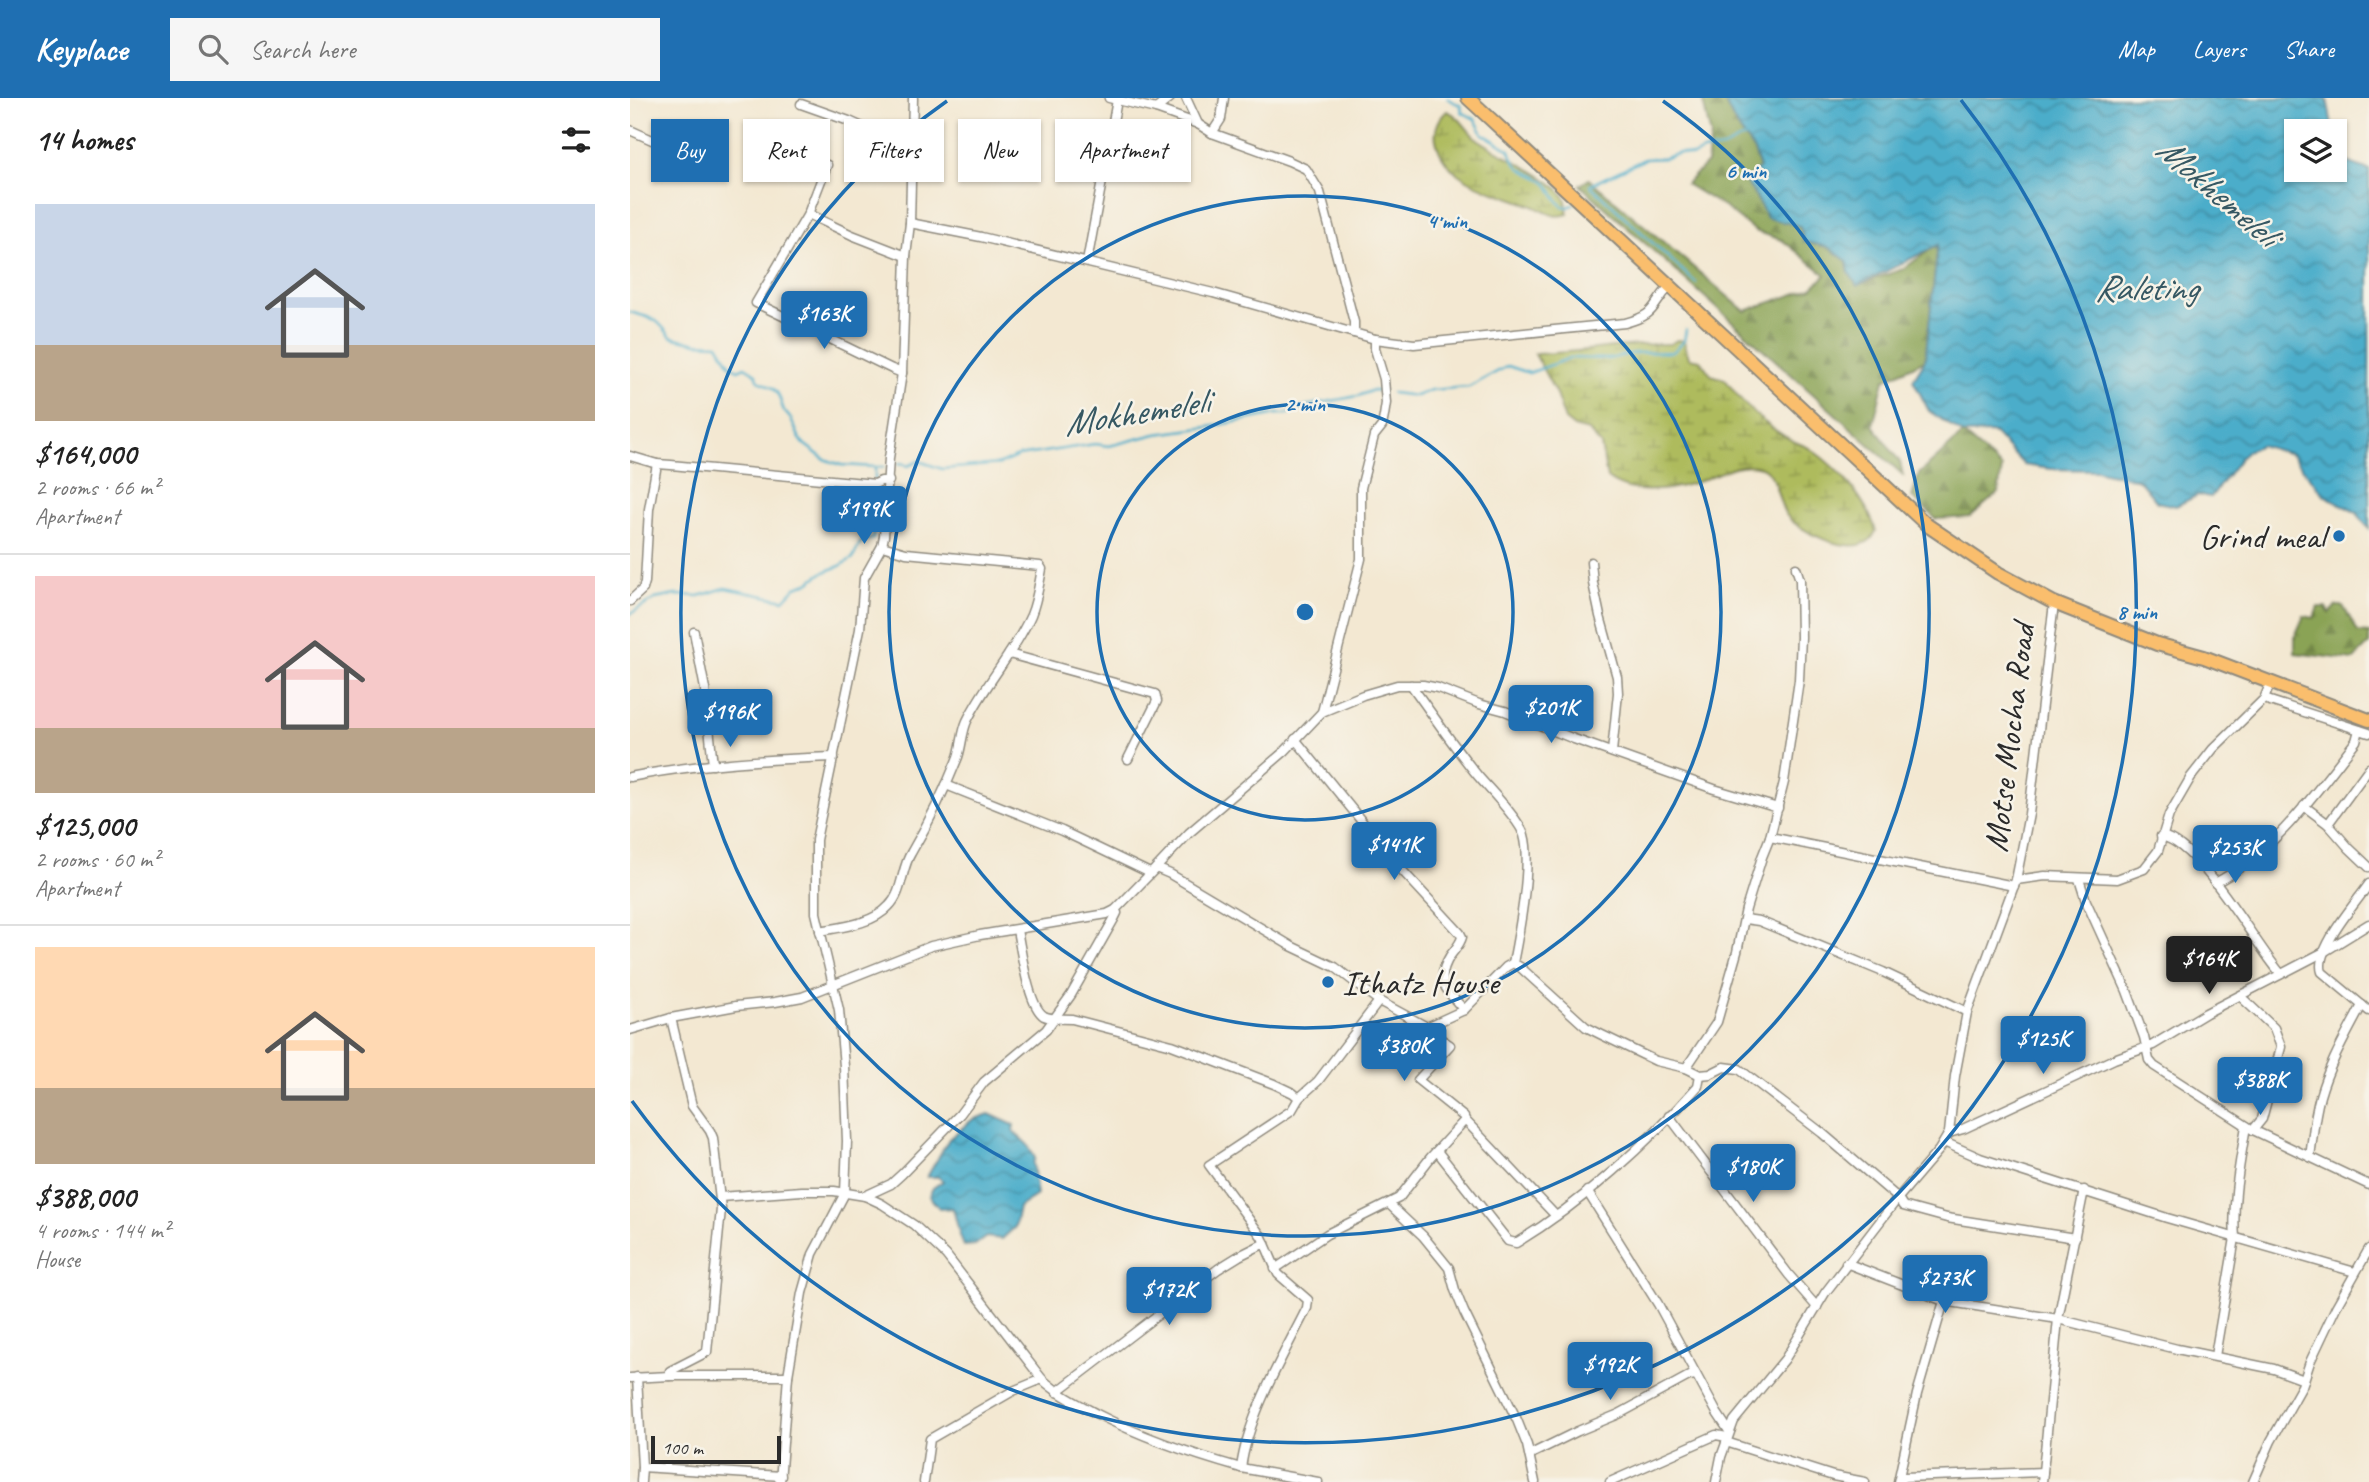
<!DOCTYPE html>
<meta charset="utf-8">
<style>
body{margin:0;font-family:Caveat,sans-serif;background:#f6f6f6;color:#222;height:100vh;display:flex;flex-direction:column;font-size:26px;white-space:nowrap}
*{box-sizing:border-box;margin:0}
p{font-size:23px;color:#767676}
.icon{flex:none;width:38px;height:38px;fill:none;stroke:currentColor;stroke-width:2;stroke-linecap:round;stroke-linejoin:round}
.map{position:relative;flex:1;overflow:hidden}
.side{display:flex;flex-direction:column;background:#fff;width:630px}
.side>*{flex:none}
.banner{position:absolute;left:21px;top:21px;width:665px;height:63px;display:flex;gap:14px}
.buttons{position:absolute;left:1654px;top:21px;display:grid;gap:14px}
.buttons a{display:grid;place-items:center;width:63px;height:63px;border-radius:0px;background:#fff;box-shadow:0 2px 5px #0004;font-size:35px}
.scale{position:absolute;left:21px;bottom:18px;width:130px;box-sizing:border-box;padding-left:7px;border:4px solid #2b2b2b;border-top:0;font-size:19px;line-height:24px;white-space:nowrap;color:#2b2b2b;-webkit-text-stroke:5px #f7f3e8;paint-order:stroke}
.price{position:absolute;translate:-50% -60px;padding:0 16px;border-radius:7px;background:#1f6fb2;color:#fff;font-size:23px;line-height:46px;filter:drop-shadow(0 2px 4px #0008)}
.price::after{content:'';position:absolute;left:50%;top:42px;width:21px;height:16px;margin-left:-10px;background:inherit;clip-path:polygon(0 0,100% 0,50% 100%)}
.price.on{background:#222;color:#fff}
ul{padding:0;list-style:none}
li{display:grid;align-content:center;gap:14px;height:371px;padding:0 35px}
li+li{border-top:2px solid #e0e0e0}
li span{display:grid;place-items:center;height:217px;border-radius:0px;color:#555}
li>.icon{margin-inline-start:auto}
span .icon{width:126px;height:126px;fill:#fffc;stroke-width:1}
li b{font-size:30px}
h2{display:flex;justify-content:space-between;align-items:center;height:84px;padding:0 35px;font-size:30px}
.tag{padding:0 24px;border-radius:0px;background:#fff;box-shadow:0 2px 5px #0004;font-size:24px;line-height:63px}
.tag.on{background:#1f6fb2;color:#fff}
header{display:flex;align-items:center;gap:42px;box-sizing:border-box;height:98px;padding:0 35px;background:#1f6fb2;color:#fff}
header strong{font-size:33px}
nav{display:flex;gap:38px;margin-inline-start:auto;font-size:24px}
.search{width:490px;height:63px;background:#f6f6f6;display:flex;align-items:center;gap:18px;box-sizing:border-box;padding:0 24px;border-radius:0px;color:#767676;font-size:26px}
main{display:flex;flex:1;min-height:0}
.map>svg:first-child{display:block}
</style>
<header>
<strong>Keyplace</strong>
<div class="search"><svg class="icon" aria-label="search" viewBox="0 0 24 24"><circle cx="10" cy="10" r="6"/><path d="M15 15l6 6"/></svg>Search here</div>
<nav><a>Map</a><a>Layers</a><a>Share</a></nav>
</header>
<main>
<section class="side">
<h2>14 homes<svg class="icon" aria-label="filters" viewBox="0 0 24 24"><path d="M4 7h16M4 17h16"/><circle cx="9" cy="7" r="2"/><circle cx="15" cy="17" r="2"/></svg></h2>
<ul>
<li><span style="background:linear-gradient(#c9d6e8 65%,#b9a48a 0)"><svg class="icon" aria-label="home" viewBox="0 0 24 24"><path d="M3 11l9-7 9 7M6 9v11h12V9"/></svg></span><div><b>$164,000</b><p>2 rooms · 66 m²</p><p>Apartment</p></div></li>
<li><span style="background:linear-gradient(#f6c9c9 70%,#b9a48a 0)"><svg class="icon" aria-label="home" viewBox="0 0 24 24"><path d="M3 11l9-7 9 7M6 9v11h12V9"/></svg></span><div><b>$125,000</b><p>2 rooms · 60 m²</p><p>Apartment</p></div></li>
<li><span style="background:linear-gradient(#ffd9b3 65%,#b9a48a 0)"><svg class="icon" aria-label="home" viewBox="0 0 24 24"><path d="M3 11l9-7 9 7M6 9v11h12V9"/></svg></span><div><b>$388,000</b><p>4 rooms · 144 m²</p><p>House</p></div></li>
</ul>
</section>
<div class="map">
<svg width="1739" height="1384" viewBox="0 0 1739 1384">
<defs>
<pattern id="forest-firs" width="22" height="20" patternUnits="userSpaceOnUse" patternTransform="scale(1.75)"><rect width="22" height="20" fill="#8aa354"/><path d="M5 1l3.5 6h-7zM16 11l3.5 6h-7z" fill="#718546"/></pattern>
<pattern id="wetland-marsh" width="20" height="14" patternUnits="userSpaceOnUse" patternTransform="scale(1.75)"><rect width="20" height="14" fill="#aebb5d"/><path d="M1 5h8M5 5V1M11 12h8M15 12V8" fill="none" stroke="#8e984d"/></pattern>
<pattern id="water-waves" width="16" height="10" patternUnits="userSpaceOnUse" patternTransform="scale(1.75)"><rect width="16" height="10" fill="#4badca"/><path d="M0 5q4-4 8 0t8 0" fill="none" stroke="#3f8da4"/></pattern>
</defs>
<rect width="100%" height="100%" fill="#f7f3e8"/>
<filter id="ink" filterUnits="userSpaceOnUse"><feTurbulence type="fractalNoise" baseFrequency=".0143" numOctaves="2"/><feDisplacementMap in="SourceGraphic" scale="14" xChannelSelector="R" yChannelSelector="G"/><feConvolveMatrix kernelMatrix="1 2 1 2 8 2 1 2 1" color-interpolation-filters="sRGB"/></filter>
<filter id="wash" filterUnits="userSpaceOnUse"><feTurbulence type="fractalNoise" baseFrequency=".00686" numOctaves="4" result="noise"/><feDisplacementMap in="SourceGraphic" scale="28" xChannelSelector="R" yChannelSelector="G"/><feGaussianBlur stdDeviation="1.57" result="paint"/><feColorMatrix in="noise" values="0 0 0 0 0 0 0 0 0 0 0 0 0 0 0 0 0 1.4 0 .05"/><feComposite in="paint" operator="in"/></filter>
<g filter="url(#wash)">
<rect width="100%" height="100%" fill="#f3e8d2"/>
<!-- forest -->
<g fill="url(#forest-firs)" stroke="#5a6740" stroke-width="2">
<path d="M1072,0h21l11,23 20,30 6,18 -15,11 11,17 11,20 33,9 4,16 24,5 19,14 2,11 8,13 46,-16 35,-25 -13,116 -41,20 -11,45 27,37 3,13 -323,-290 9,-6 156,132 67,-23 14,-13 -44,-35 -27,-9 -28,-22 -41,-25 21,-21 4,-27z"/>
<path d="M1333,336l39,34 -4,25 -28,24 -34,2 -24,-22 7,-23z"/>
<path d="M1706,508h7l15,26 11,1v11l-16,16 -58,-7v-17l9,-20 10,2 4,-11h8l3,6z"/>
</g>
<!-- wetland -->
<g fill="url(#wetland-marsh)" stroke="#6c7344" stroke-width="2">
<path d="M817,13c13,5 18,17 28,26 20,16 81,41 90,61 2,5 2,12 3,16 -15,5 -21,-2 -35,-8 -34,-14 -88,-22 -97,-66 -2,-11 3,-22 11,-29z"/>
<path d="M1047,242l7,1 5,17 11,2 11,15 14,4c17,25 40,47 68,62 6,3 14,5 19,9 27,19 55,50 64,81 -2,3 -3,7 -6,9 -19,17 -74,-9 -85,-27 -8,-13 -8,-40 -24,-46 -24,-7 -45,9 -67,16 -27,8 -63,13 -87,-5l-6,-33 -12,-14 -15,-4 -9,-7 -10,-28 -20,-38c45,-1 90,-11 135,-10z"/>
</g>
<!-- water -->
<g fill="url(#water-waves)" stroke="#3b6c7a" stroke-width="2">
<path d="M1093,0h604l6,33h-37v39h38l1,-35 12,27 22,8v359l-12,-16 -33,-18 -33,-41 -31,-9 -15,7 -34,45 -13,-2 -22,11 -19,-4 -18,-22 -43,-10 -45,-1 -27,-4 -30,-32 -31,1 -34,-23 -16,-31 12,-20 13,-115 -81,41 -8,-14 -2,-11 -19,-14 -24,-5 -4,-16 -33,-8 -11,-21 -11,-17 15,-12 -6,-17 -20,-30z"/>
<path d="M359,1016l25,11 -1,6 15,14 7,13 -2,5 4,32 -18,12 -4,20 -13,12 -16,-2 -11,8 -11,1 -4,-10 -7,-28 -13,1 -11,-13 4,-8 10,-7 -5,-4h-11l22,-38 23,-19z"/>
</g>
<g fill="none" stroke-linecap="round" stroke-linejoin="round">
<!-- stream -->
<g stroke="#4badca" stroke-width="2.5">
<path d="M817,0l14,8 1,6 13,7 8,15 27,16c7,26 20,19 36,33 7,7 10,17 16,23l7,1 5,-3"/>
<path d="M1066,185l-106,-98 55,-26 20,-1 15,-5 13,3 10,-5 20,-3 22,-11"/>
<path d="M0,214c26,8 24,4 41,25l26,6 21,1 13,22 7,4 7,-3 11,7 3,7 14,7 5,6 6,17 7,8 8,18 5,7 20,15 17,6 34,2"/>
<path d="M762,295l24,3 15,-6 38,-3 39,-21 21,7 41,-15 39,1 25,-6 39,-1 11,-11 2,-11"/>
<path d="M268,366l4,-1 6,3 11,-5 23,8 58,-5 18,-8 77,-12 14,2 47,-12 53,-7 68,-13h10l23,-9 48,-9 15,-6 9,1"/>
<path d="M245,382v-13h9"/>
<path d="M0,516l25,-15 21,-4 23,1 26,-8 59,12 12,-13 12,-4 14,-10 18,-7 13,-8 6,-13 4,-5 10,-1 5,-37 -5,-13 1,-3"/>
</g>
</g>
</g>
<g filter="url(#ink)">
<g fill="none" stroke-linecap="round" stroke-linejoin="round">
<!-- street casing -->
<g stroke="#8f8a7e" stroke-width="11">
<g id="street">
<path d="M479,0l47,11 42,15 14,9 77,28 17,8 14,23 34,130v11"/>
<path d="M556,0l12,26"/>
<path d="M171,6l48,17 62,28"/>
<path d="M526,11l14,-11"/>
<path d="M0,32l80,36"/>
<path d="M582,35l9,-14 3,-21"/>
<path d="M197,67l-19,49 -52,89 136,66 10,4"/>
<path d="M178,116l44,21 54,21"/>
<path d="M280,125l71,14 232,56 162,46 39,5 211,-21c33,-9 25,-16 45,-37"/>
<path d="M457,164l30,-162"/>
<path d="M0,358l27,8 14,1 204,19 6,-3h8"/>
<path d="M961,464l2,21 7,33 17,61 1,16 -6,59"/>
<path d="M0,503l13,-12 2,-7 4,-73 8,-45"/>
<path d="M64,534l11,57 8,76"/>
<path d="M379,556l146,40 2,7 -29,58"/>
<path d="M781,587c22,30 43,62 67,91 11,13 41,43 46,59 8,27 -5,98 -11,128"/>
<path d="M1634,601l105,34"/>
<path d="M692,614l39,-153v-71l13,-52 8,-10 2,-10 2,-13 -2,-24 -9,-30v-10"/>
<path d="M665,641l103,127 62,67 2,4c-2,8 -8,13 -12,19 -16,26 -3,34 14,54"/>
<path d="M0,679c67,-13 136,-18 204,-20"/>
<path d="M316,687l116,46 88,42"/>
<path d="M1674,708l24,18 21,24 20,19"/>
<path d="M1698,726l41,-56"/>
<path d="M1531,738c39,7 93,107 120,138"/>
<path d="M1140,739l244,49"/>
<path d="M526,770l33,-35 96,-82 37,-39 41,-17 34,-10h26l15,3 41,16 26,7 69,28 140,50 64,19"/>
<path d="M1449,781l7,22 41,90 17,46 5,23 5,6 99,64 116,55"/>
<path d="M1386,782l29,-4 72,3 27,-10 14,-18 11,-36 22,-38 22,-28 51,-50 7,-17"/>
<path d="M1585,785c59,-30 101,-91 141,-142l3,-11"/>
<path d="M1739,786c-13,19 -55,66 -47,88l47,39"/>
<path d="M1115,821l14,2 124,51 84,40"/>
<path d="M387,832c4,19 11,76 27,86 8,4 19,2 28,3l100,26 102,39 19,9 6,5 19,-17 61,-80"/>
<path d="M190,833c22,-4 53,-7 69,-25 14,-14 12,-37 22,-53 18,-31 34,-63 47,-96 4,-12 4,-25 9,-36 18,-37 47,-68 64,-106 6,-14 8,-31 11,-46l-2,-3 -134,-13 -24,-7"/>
<path d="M1610,898l34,32 7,19 -19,72 -9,11"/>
<path d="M797,929l2,4 21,14 -32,35 46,37 1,3"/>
<path d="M0,932l41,-12 65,-12 39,-4 27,-5 129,-51 49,-11 127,-21 8,-4 41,-42 14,6 121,72 44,21 44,34 48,26 37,-17 42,-43 7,-4 7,4 66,60 16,8 54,26 30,7 14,7 10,-1 14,-7 15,2 83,64 76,65 41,-48 10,-17 6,-57 12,-64 49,-132 13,-66 25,-211"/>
<path d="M1056,970l31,-46 20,-70 9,-43 16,-52 8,-20 14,-55 15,-102 2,-43 -1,-57 -4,-12"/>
<path d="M1039,1018l120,159 28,32"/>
<path d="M1319,1035l14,-4 151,-70 39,-14 53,-32 116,-60 47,-29"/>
<path d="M1314,1044l36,16 187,60 188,54"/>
<path d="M807,1053l71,90 8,2c66,-40 131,-99 182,-157l2,-11"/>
<path d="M1680,1059c3,-21 4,-40 10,-61 9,-32 27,-62 42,-91"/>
<path d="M957,1093l71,113 59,109 12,18"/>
<path d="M235,1098l26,-12 11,-10 58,-60 24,-32 62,-52 25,-35 43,-76 3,-6 -2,-3"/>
<path d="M90,1099l82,-6h32l31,5 17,8 32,21 32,30 96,124c16,15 36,25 55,35 47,24 94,40 144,54 7,-53 42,-112 66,-160l1,-8 -30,-26 -16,-37 -53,-72 83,-55 7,-12"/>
<path d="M759,1106l34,32 26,32 6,22 9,22 53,108 10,25 8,37"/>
<path d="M1216,1165l98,38 114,18 119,30 97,20 30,11"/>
<path d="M645,1171l52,-35 72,-36 32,-41 34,-37 91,96"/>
<path d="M1585,1258l20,-118c-3,-37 5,-75 11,-112"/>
<path d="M40,1278v-5l37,-19 14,-143 -8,-71 -3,-7 -18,-25 -21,-88"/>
<path d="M7,1279l5,90 139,9"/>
<path d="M0,1280l40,-2h118"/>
<path d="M427,1294l161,-123 21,-13 26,-13"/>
<path d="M1096,1344l107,34 32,6"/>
<path d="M899,1357l49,-24 41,-17 70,-38 7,-1"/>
<path d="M611,1370l77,14"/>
<path d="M1269,1382l5,-3 139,-5"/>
<path d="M11,1384l1,-15"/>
<path d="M150,1384l8,-106 14,-83 11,-39 32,-61 2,-52 -3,-75 -5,-56 -23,-97v-73l44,-211 4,-51 18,-32 2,-10 5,-78 13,-85 4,-117 4,-33 3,-125"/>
<path d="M294,1384l6,-43 83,-48 29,-12"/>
<path d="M980,1384l106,-47 11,2"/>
<path d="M1086,1384l5,-25 13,-36 51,-62 40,-66 73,-95 5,8 44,12 128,20"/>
<path d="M1268,1384l19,-88 27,-93"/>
<path d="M1412,1384l16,-163 26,-129"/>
<path d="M1623,1384l18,-41 31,-55 8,-24 26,-55 33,-58"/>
</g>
</g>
<!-- primary casing -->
<g stroke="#8f8a7e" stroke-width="16">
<path id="primary" d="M838,0l459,427 71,48 56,30 103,41 47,13 165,63"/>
</g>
<!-- street -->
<use href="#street" stroke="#fff" stroke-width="8"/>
<!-- primary -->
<use href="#primary" stroke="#fabe6d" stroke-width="12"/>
</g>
</g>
<!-- distance rings -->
<g fill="none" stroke="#1f6fb2" stroke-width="3.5">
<circle cx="675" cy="514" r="208"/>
<circle cx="675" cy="514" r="416"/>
<path d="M1033 3A624 624 0 1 1 317 3"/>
<path d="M1331 2A832 832 0 1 1 2 1003"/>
</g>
<!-- markers -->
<g fill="#1f6fb2" stroke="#f7f3e8" stroke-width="2.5">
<circle cx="1709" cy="438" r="7"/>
<circle cx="698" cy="884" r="7"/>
</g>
<g text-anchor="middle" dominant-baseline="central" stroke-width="5" stroke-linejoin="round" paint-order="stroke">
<!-- poi labels -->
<g font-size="35" fill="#2b2b2b" stroke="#f7f3e8" text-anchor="end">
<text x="1695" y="438">Grind meal</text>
<text x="712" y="884" text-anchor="start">Ithatz House</text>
</g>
<!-- street labels -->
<g font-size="35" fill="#2b2b2b" stroke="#f7f3e8">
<text transform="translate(1379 640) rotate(-83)">Motse Mocha Road</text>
</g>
<!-- water labels -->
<g font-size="37" font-style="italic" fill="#365863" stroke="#f7f3e8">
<text transform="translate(1588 93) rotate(41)">Mokhemeleli</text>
<text x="1516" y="189">Raleting</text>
<text transform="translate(506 314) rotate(-9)">Mokhemeleli</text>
</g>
</g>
<circle cx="675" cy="514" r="10" fill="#1f6fb2" stroke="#f7f3e8" stroke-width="3.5"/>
<g font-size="21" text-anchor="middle" font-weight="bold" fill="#1f6fb2" stroke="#f7f3e8" stroke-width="5" stroke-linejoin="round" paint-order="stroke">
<text x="1116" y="80">6 min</text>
<text x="817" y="130">4 min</text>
<text x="675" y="313">2 min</text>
<text x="1507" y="521">8 min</text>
</g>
</svg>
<div class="buttons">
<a><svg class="icon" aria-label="layers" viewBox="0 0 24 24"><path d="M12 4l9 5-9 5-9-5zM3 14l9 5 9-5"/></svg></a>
</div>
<div class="scale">100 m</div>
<b class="price" style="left:194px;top:253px">$163K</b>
<b class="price" style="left:234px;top:448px">$199K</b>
<b class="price" style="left:921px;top:647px">$201K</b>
<b class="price" style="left:100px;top:651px">$196K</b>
<b class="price" style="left:764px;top:784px">$141K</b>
<b class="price" style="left:1605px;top:787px">$253K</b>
<b class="price on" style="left:1579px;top:898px">$164K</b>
<b class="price" style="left:1413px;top:978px">$125K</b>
<b class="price" style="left:774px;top:985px">$380K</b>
<b class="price" style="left:1630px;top:1019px">$388K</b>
<b class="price" style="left:1123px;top:1106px">$180K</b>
<b class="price" style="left:1315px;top:1217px">$273K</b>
<b class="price" style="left:539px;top:1229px">$172K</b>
<b class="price" style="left:980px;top:1304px">$192K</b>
<div class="banner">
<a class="tag on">Buy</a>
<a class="tag">Rent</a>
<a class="tag">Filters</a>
<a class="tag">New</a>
<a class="tag">Apartment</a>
</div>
</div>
</main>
